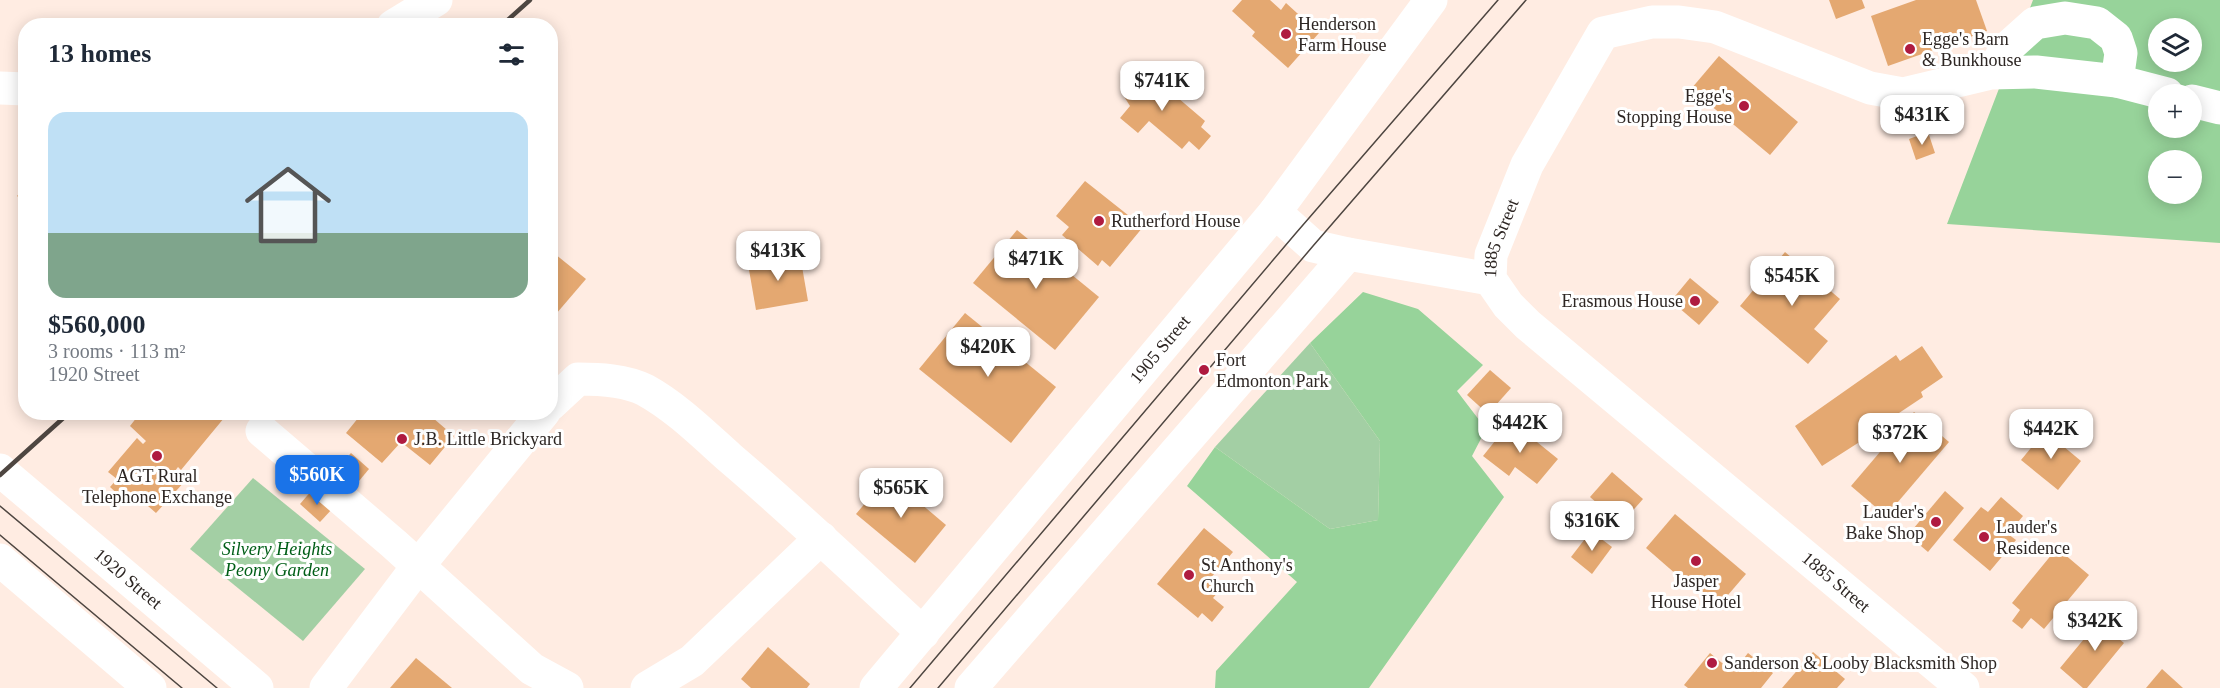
<!DOCTYPE html>
<meta charset="utf-8">
<style>
body{margin:0;font-family:"Times New Roman",serif;background:#f6f6f7;color:#1f2937;height:100vh;display:flex;flex-direction:column;font-size:22px;white-space:nowrap}
*{box-sizing:border-box;margin:0}
p{font-size:20px;color:#747a83}
.icon{flex:none;width:33px;height:33px;fill:none;stroke:currentColor;stroke-width:2;stroke-linecap:round;stroke-linejoin:round}
.map{position:relative;flex:1;overflow:hidden}
.panel{position:absolute;left:18px;top:18px;width:540px;height:402px;display:flex;flex-direction:column;background:#fff;border-radius:24px;box-shadow:0 3px 15px #0003}
.panel>*{flex:none}
.controls{position:absolute;left:2148px;top:18px;display:grid;gap:12px}
.controls a{display:grid;place-items:center;width:54px;height:54px;border-radius:50%;background:#fff;box-shadow:0 3px 15px #0003;font-size:30px}
.price{position:absolute;translate:-50% -51px;padding:0 14px;border-radius:12px;background:#fff;color:#222;font-size:20px;line-height:39px;filter:drop-shadow(0 2px 3px #0008)}
.price::after{content:'';position:absolute;left:50%;top:36px;width:18px;height:14px;margin-left:-9px;background:inherit;clip-path:polygon(0 0,100% 0,50% 100%)}
.price.active{background:#1a73e8;color:#fff}
ul{padding:0;list-style:none}
li{display:grid;align-content:center;gap:12px;height:318px;padding:0 30px}
li+li{border-top:2px solid #e0e1e3}
li span{display:grid;place-items:center;height:186px;border-radius:18px;color:#555}
li>.icon{margin-inline-start:auto}
span .icon{width:108px;height:108px;fill:#fffc;stroke-width:1}
li b{font-size:26px}
h2{display:flex;justify-content:space-between;align-items:center;height:72px;padding:0 30px;font-size:26px}
.map>svg:first-child{display:block}
</style>
<div class="map">
<svg width="2220" height="688" viewBox="0 0 2220 688">
<rect width="100%" height="100%" fill="#ffece2"/>
<!-- green -->
<g fill="#a3cfa4">
<path d="M1310,343l70,98 -2,79 -48,9 -115,-82z"/>
<path d="M253,478l112,91 -62,72 -113,-92z"/>
</g>
<!-- forest -->
<g fill="#97d39a" fill-rule="evenodd">
<path d="M2033,0h187v243l-273,-19zM2158,28h34v34h-34zM2158,94h34v34h-34zM2158,160h34v34h-34z"/>
<path d="M1363,292l55,17 65,56 -26,26 29,38 -14,27 32,41 -135,191h-154l1,-17 81,-89 -110,-96 28,-39 115,82 48,-9 2,-79 -70,-98z"/>
</g>
<!-- building -->
<g fill="#e4a871">
<path d="M1242,0h28l11,10 5,-7 33,30 -31,35 -36,-32 3,-4 -23,-21z"/>
<path d="M1829,0h33l3,8 -29,11z"/>
<path d="M1916,0h60l11,31 -99,35 -17,-50z"/>
<path d="M1719,56l79,66 -28,33 -79,-66z"/>
<path d="M1137,74h13l55,47 -4,6 10,9 -12,14 -10,-9 -7,8 -33,-28 -11,12 -18,-15 10,-12 -5,-8 -1,-10 7,-11z"/>
<path d="M1928,132l7,21 -19,7 -7,-21z"/>
<path d="M1085,181l58,46 -33,40 -8,-7 -4,6 -36,-31 7,-8 -13,-11z"/>
<path d="M26,186v17l-9,-7z"/>
<path d="M1017,230l82,67 -44,53 -82,-67z"/>
<path d="M550,250l36,29 -36,42z"/>
<path d="M1785,252l55,47 -26,30 14,12 -20,23 -68,-58z"/>
<path d="M800,255l8,46 -52,9 -8,-46z"/>
<path d="M1690,278l29,24 -20,23 -28,-24z"/>
<path d="M965,313l91,74 -45,56 -92,-74z"/>
<path d="M1922,346l21,31 -22,15 2,5 -42,28 2,2 -61,39 -27,-40 101,-71 4,6z"/>
<path d="M1490,370l21,18 -23,26 -21,-19z"/>
<path d="M141,412h88l-48,58 -3,-3 -3,4 11,9 -30,33 -24,-21 -7,9 -15,-14 7,-8 -9,-7 29,-34 6,6 3,-3 -16,-15z"/>
<path d="M363,412h63l28,24 -24,29 -29,-23 -19,21 -36,-30z"/>
<path d="M1914,412l35,30 -63,74 -35,-30z"/>
<path d="M1511,421l47,38 -21,25 -22,-17 -6,9 -26,-20z"/>
<path d="M2045,431l36,30 -23,29 -37,-30z"/>
<path d="M351,453l18,16 -10,12 -18,-17z"/>
<path d="M1612,472l31,27 -22,25 -31,-27z"/>
<path d="M888,476l58,49 -31,38 -59,-49z"/>
<path d="M313,489l21,18 -14,15 -20,-18z"/>
<path d="M1945,491l19,17 -36,44 -20,-17z"/>
<path d="M2001,497l22,19 -15,18 8,6 -26,31 -37,-31 28,-33 7,5z"/>
<path d="M1675,514l71,60 -30,35 -70,-61z"/>
<path d="M1204,528l29,24 -25,29 11,10 -6,7 11,9 -12,15 -10,-9 -4,5 -41,-34z"/>
<path d="M1591,531l21,16 -20,27 -21,-17z"/>
<path d="M2057,548l32,27 -45,54 -13,-11 -9,11 -10,-8 8,-11 -8,-7z"/>
<path d="M2116,615l13,12 -10,12 5,4 -37,45h-4l-23,-20 38,-46 6,6z"/>
<path d="M768,647l42,37 -3,4h-56l-10,-9z"/>
<path d="M1813,652l32,27 -8,9h-55z"/>
<path d="M1710,653l23,19 15,-19 25,20 -12,15h-73l-4,-3z"/>
<path d="M416,658l36,30h-62z"/>
<path d="M2162,669l21,19h-37z"/>
</g>
<g fill="none" stroke-linecap="round" stroke-linejoin="round">
<!-- minor -->
<g stroke="#fff" stroke-width="33">
<path d="M393,26l43,-26"/>
<path d="M2117,81l50,13"/>
<path d="M0,88l26,1"/>
<path d="M2192,101l28,7"/>
<path d="M1275,212l38,34 35,8"/>
<path d="M550,405l28,-26c21,0 47,1 67,11 31,17 58,44 85,68 66,56 129,116 193,175"/>
<path d="M262,431l132,113 138,125 35,19"/>
<path id="s1" d="M0,470l257,218"/>
<path d="M0,560l150,128"/>
<path d="M326,688l92,-122 126,-154"/>
<path d="M647,688l45,-27 129,-123"/>
<path id="s2" d="M876,688l399,-476 156,-212"/>
<path d="M971,688l377,-434 142,25"/>
<path id="s3" d="M1963,688l-435,-363 -20,-20 -18,-26 1,-24 36,-90 76,-132 49,-11h27l36,5 155,61 33,6 88,-21 45,-1 81,9 4,-28 -5,-15 -19,-15 -32,-5 -30,5 -29,26 -15,24"/>
</g>
<!-- tram -->
<g stroke="#4e4641" stroke-width="1.5">
<path d="M0,506l217,182"/>
<path d="M0,535l182,153"/>
<path d="M910,688l386,-455 202,-233"/>
<path d="M938,688l375,-442 213,-246"/>
</g>
<!-- rail -->
<g stroke="#4e4641" stroke-width="4.5">
<path d="M501,26l29,-26"/>
<path d="M0,475l70,-63"/>
</g>
</g>
<!-- markers -->
<g fill="#af1b40" stroke="#fff" stroke-width="2">
<circle cx="1286" cy="34" r="6"/>
<circle cx="1910" cy="49" r="6"/>
<circle cx="1744" cy="106" r="6"/>
<circle cx="1099" cy="221" r="6"/>
<circle cx="1695" cy="301" r="6"/>
<circle cx="1204" cy="370" r="6"/>
<circle cx="402" cy="439" r="6"/>
<circle cx="157" cy="456" r="6"/>
<circle cx="1936" cy="522" r="6"/>
<circle cx="1984" cy="537" r="6"/>
<circle cx="1696" cy="561" r="6"/>
<circle cx="1189" cy="575" r="6"/>
<circle cx="1712" cy="663" r="6"/>
</g>
<g text-anchor="middle" dominant-baseline="central" stroke-width="6" stroke-linejoin="round" paint-order="stroke">
<!-- poi labels -->
<g font-size="18" fill="#2d2623" stroke="#fff" text-anchor="start">
<text x="1298" y="24">Henderson<tspan x="1298" dy="21">Farm House</tspan></text>
<text x="1922" y="39">Egge's Barn<tspan x="1922" dy="21">&amp; Bunkhouse</tspan></text>
<text x="1732" y="96" text-anchor="end">Egge's<tspan x="1732" dy="21">Stopping House</tspan></text>
<text x="1111" y="221">Rutherford House</text>
<text x="1683" y="301" text-anchor="end">Erasmous House</text>
<text x="1216" y="360">Fort<tspan x="1216" dy="21">Edmonton Park</tspan></text>
<text x="414" y="439">J.B. Little Brickyard</text>
<text x="157" y="476" text-anchor="middle">AGT Rural<tspan x="157" dy="21">Telephone Exchange</tspan></text>
<text x="1924" y="512" text-anchor="end">Lauder's<tspan x="1924" dy="21">Bake Shop</tspan></text>
<text x="1996" y="527">Lauder's<tspan x="1996" dy="21">Residence</tspan></text>
<text x="1201" y="565">St Anthony's<tspan x="1201" dy="21">Church</tspan></text>
<text x="1696" y="581" text-anchor="middle">Jasper<tspan x="1696" dy="21">House Hotel</tspan></text>
<text x="1724" y="663">Sanderson &amp; Looby Blacksmith Shop</text>
</g>
<!-- street labels -->
<g font-size="18" fill="#2d2623" stroke="#fff">
<text stroke="none"><textPath href="#s3" startOffset="669">1885 Street</textPath></text>
<text stroke="none"><textPath href="#s2" startOffset="442">1905 Street</textPath></text>
<text stroke="none"><textPath href="#s1" startOffset="168">1920 Street</textPath></text>
<text transform="translate(1836 582) rotate(40)">1885 Street</text>
</g>
<!-- park labels -->
<g font-size="18" font-style="italic" fill="#005e17" stroke="#fff">
<text x="277" y="549">Silvery Heights<tspan x="277" dy="21">Peony Garden</tspan></text>
</g>
</g>
</svg>
<div class="controls">
<a><svg class="icon" aria-label="layers" viewBox="0 0 24 24"><path d="M12 4l9 5-9 5-9-5zM3 14l9 5 9-5"/></svg></a>
<a>+</a>
<a>−</a>
</div>
<b class="price" style="left:1162px;top:112px">$741K</b>
<b class="price" style="left:1922px;top:146px">$431K</b>
<b class="price" style="left:778px;top:282px">$413K</b>
<b class="price" style="left:1036px;top:290px">$471K</b>
<b class="price" style="left:1792px;top:307px">$545K</b>
<b class="price" style="left:988px;top:378px">$420K</b>
<b class="price" style="left:1520px;top:454px">$442K</b>
<b class="price" style="left:2051px;top:460px">$442K</b>
<b class="price" style="left:1900px;top:464px">$372K</b>
<b class="price active" style="left:317px;top:506px">$560K</b>
<b class="price" style="left:901px;top:519px">$565K</b>
<b class="price" style="left:1592px;top:552px">$316K</b>
<b class="price" style="left:2095px;top:652px">$342K</b>
<section class="panel">
<h2>13 homes<svg class="icon" aria-label="filters" viewBox="0 0 24 24"><path d="M4 7h16M4 17h16"/><circle cx="9" cy="7" r="2"/><circle cx="15" cy="17" r="2"/></svg></h2>
<ul>
<li><span style="background:linear-gradient(#bfe0f5 65%,#7fa58c 0)"><svg class="icon" aria-label="home" viewBox="0 0 24 24"><path d="M3 11l9-7 9 7M6 9v11h12V9"/></svg></span><div><b>$560,000</b><p>3 rooms · 113 m²</p><p>1920 Street</p></div></li>
</ul>
</section>
</div>
